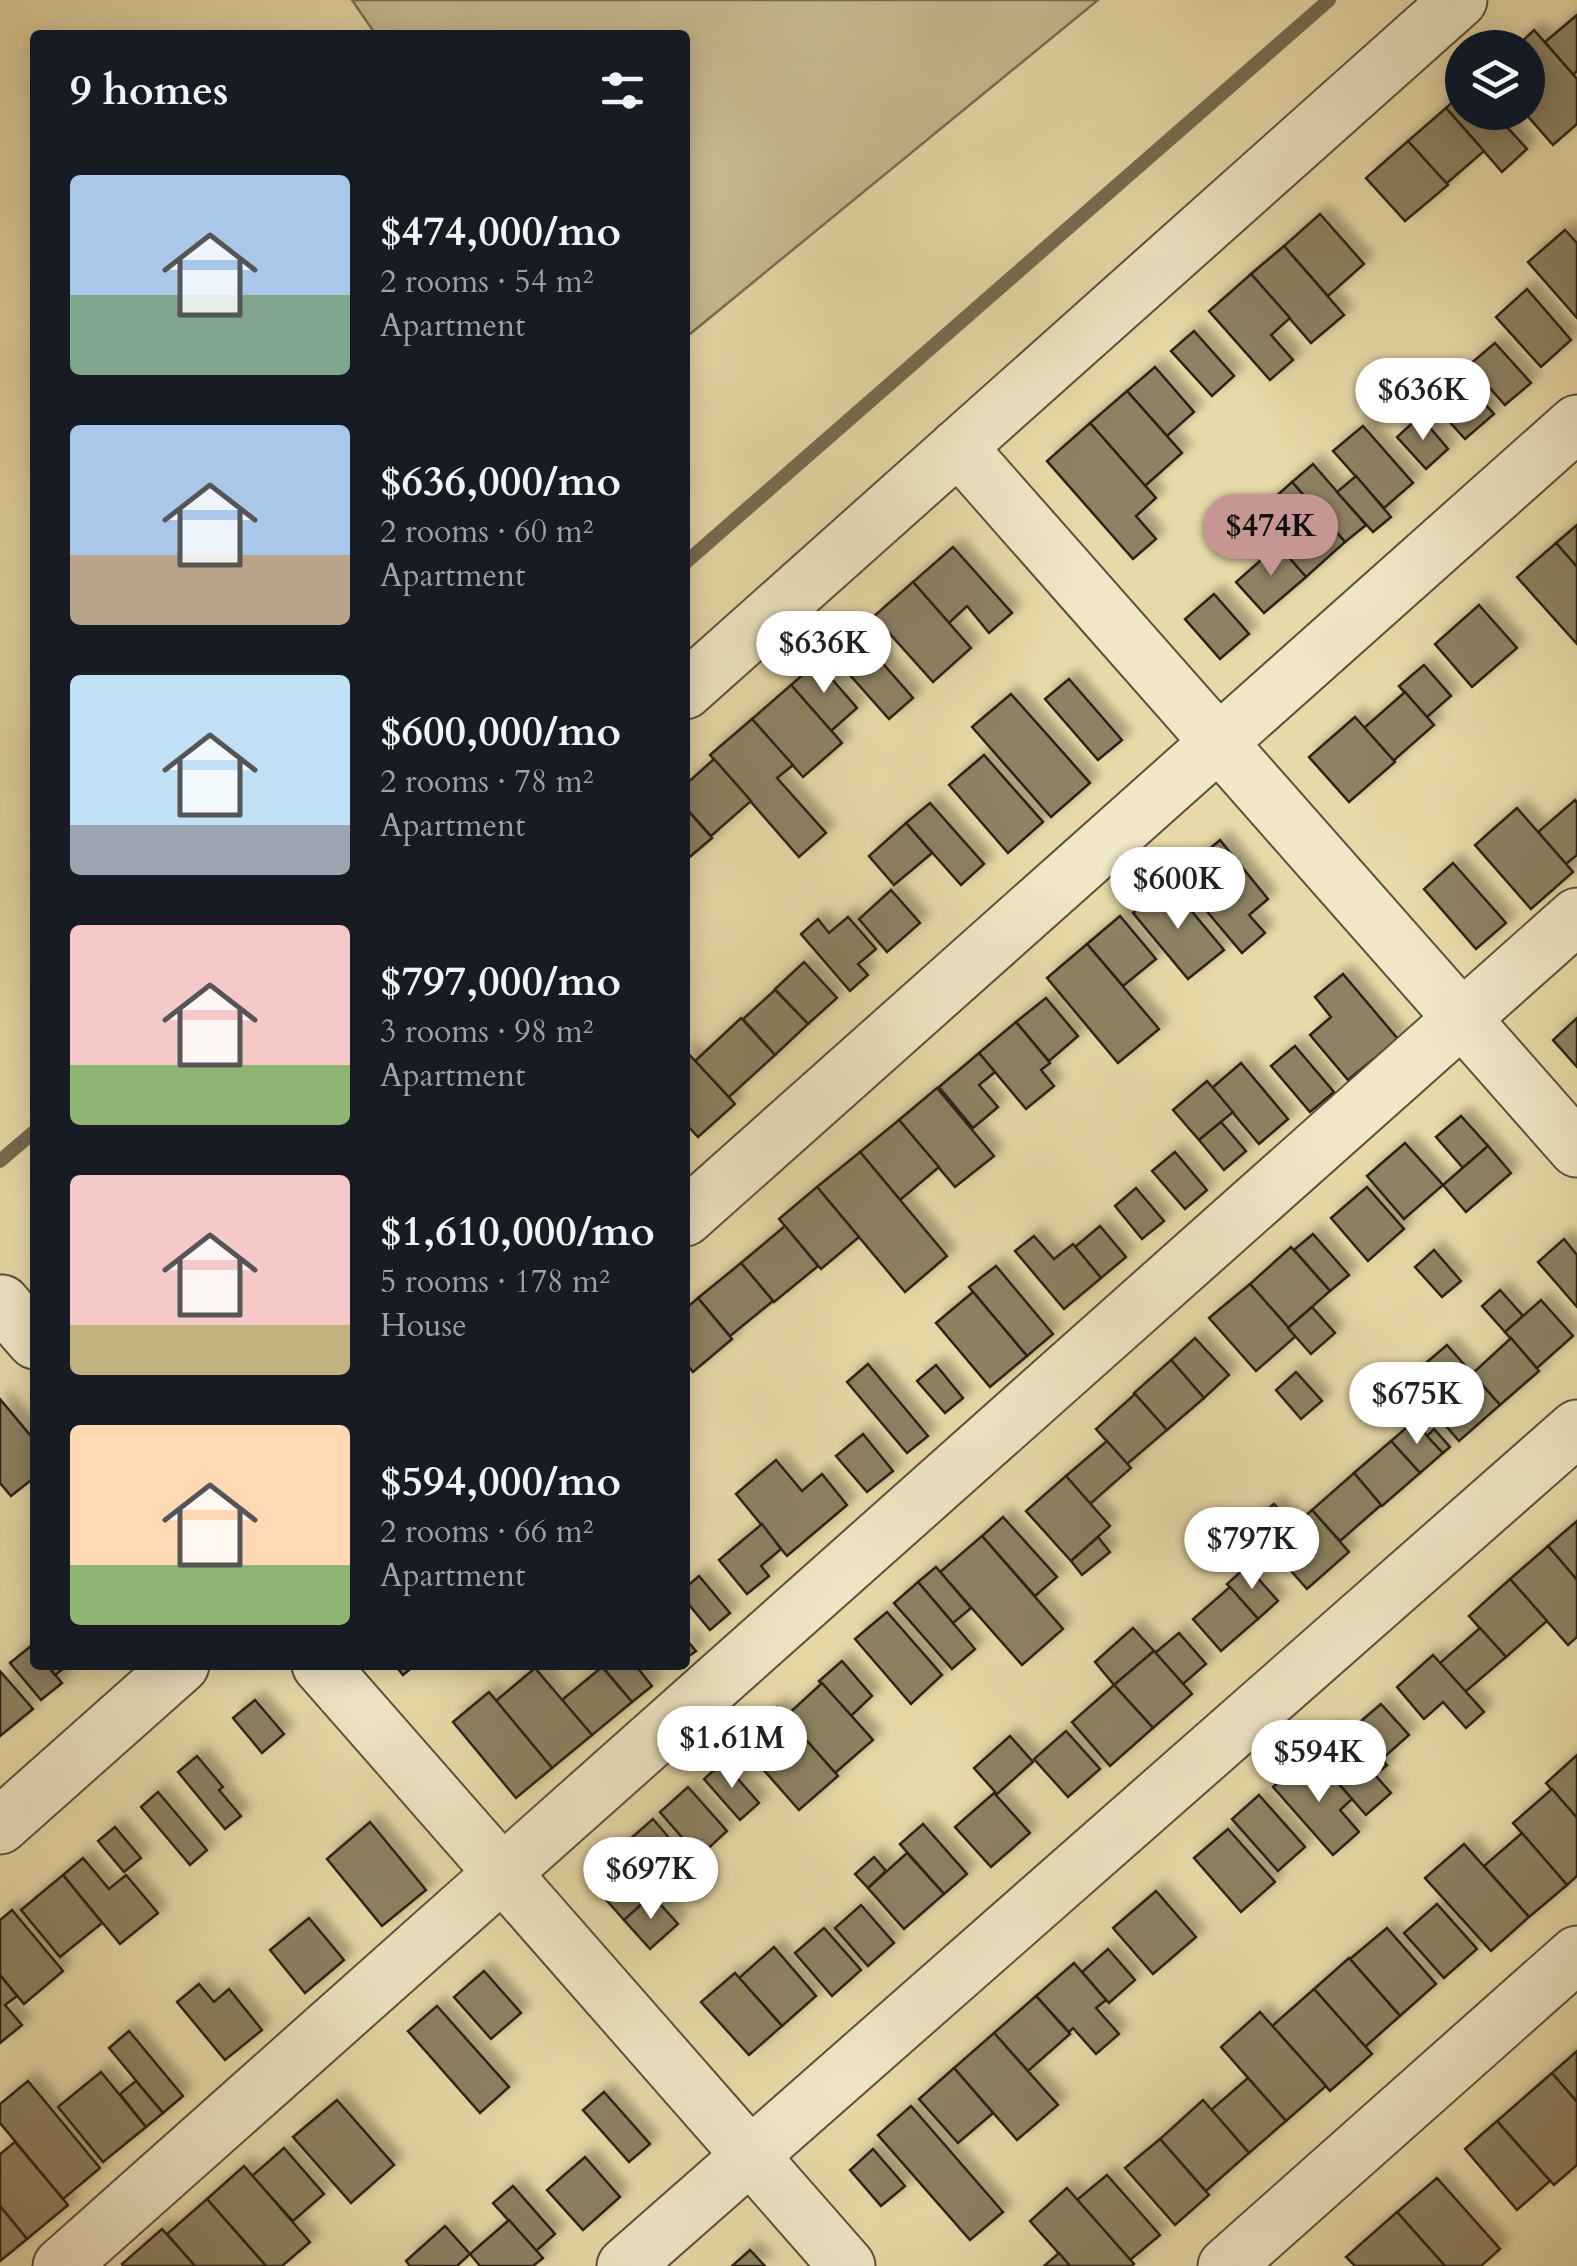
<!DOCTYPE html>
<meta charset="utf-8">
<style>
body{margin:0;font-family:Cardo,serif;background:#20242c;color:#f1f3f6;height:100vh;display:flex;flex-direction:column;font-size:38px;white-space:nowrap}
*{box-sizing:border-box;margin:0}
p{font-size:32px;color:#9ea1a6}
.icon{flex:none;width:55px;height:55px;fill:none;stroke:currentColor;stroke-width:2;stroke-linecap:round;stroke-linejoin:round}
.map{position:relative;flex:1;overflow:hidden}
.drawer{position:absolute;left:30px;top:30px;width:660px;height:1640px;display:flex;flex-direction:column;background:#171b24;border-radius:10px;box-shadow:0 5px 25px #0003}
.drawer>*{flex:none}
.buttons{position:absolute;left:1445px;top:30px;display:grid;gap:20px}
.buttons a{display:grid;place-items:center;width:100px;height:100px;border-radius:50%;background:#171b24;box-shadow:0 5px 25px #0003;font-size:50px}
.price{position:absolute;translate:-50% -85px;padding:0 22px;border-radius:35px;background:#fff;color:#222;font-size:32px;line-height:65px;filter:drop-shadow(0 2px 5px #0008)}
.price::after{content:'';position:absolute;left:50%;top:60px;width:30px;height:22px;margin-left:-15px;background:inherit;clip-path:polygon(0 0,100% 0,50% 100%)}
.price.current{background:#c59692;color:#111}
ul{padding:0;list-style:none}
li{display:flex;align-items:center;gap:30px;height:250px;padding:0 40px}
li span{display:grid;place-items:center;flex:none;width:280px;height:200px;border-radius:10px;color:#555}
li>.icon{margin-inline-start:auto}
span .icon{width:120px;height:120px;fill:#fffc;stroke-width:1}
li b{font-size:42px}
h2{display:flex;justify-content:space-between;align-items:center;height:120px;padding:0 40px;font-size:42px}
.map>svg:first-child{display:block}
</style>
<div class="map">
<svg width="1577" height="2266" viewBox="0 0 1577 2266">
<defs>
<filter id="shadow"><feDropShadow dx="9" dy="-9" stdDeviation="5" flood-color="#0004"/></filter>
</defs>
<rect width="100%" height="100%" fill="#e8daa8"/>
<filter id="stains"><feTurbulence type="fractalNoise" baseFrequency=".002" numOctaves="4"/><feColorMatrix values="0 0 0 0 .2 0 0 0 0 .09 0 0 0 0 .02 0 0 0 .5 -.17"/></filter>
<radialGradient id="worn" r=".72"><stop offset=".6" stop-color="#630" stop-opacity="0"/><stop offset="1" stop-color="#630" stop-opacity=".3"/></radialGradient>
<!-- green -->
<path fill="#c8bb90" stroke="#796f54" stroke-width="2.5" d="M352,0h746l-413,338v-303h-309z"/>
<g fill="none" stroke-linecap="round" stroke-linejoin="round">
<!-- stream -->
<g stroke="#756c51" stroke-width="14">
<path d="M685,563l644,-563"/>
<path d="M0,1161l35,-30"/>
</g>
</g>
<!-- building -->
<g fill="#8d8263" stroke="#2a2319" stroke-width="2.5" filter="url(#shadow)">
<path d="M1577,15v56l-4,4 -28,-33z"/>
<path d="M1534,30l43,49v45l-24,21 -29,-33h4v-64h-13z"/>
<path d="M1462,93v19h62l-17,15 20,22 -25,23 -56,-64z"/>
<path d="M1446,108l38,43 -38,33 -38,-43z"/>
<path d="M1408,141l40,44 -43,36 -39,-43z"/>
<path d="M1320,214l44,50 -36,32 -44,-50z"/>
<path d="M1565,230l12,13v75l-49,-56z"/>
<path d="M1284,246l60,69 -33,28 -60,-69z"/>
<path d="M1251,274l39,44 -19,17 22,25 -23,20 -61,-69z"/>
<path d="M1527,289l44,51 -30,27 -45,-50z"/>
<path d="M1194,331l40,45 -22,20 -41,-45z"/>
<path d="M1495,343l36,40 -26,22 -36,-40z"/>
<path d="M1155,367l39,45 -27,24 -40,-45z"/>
<path d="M1458,374l36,40 -29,25 -36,-40z"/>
<path d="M1127,391l55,62 -37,33 -55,-63z"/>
<path d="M1420,416l28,33 -22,20 -29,-32z"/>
<path d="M1090,423l66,75 -20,18 20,23 -23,20 -86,-98z"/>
<path d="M1363,426l50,57 -29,25 -51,-57z"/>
<path d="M1313,464l53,61 -21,17 -53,-60z"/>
<path d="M1356,476l35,41 -18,15 -36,-40z"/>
<path d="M1292,482l53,60 -39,35 -53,-60z"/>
<path d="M1577,525v42l-21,-24z"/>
<path d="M1556,543l21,24v77l-60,-67z"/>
<path d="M1278,545l28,32 -42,36 -28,-31z"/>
<path d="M953,547l59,66 -23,20 -22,-27 -18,17 -36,-41z"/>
<path d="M913,582l58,66 -38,34 -59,-66z"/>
<path d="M1214,594l35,40 -29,25 -35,-40z"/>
<path d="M1479,605l38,43 -45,39 -37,-43z"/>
<path d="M857,634l56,64 -24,21 -57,-64z"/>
<path d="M817,662l40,46 -26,23 -40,-46z"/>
<path d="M1424,665l27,31 -24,21 -28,-31z"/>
<path d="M1069,679l53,61 -24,20 -53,-61z"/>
<path d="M791,685l51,58 -39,34 -51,-58z"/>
<path d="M1405,692l29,33 -41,36 -29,-33z"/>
<path d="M1011,694l79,89 -39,34 -79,-90z"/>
<path d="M1355,717l40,45 -46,40 -40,-45z"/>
<path d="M752,719l41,46 -16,13 49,55 -27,24 -89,-102z"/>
<path d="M984,755l59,67 -35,31 -59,-68z"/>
<path d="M714,759l37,42 -40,35 -26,-29v-22z"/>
<path d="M1575,800l2,3v52l-11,9 -28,-32z"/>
<path d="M930,803l54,61 -23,21 -55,-62z"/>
<path d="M685,807l27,31 -27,23z"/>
<path d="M1517,808l56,64 -42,37 -56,-64z"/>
<path d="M906,823l26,30 -38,32 -25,-29z"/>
<path d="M1220,840l48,59 -19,16 16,18 -23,20 -65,-77z"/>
<path d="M1453,863l53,60 -30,26 -52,-60z"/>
<path d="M1169,884l55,66 -36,29 -55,-66z"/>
<path d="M891,890l29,33 -33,29 -28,-33z"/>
<path d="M1120,916l36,43 -33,27 -36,-42z"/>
<path d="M848,917l28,32 -18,15 10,11 -18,16 -49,-57 17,-15 11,14z"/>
<path d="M1087,944l72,85 -41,34 -71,-85z"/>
<path d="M804,962l33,36 -29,26 -33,-35z"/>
<path d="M1343,974l55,65 -50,41 -38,-45 21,-18 -16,-20z"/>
<path d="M775,990l33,34 -33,31 -32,-36z"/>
<path d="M1046,998l32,38 -29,25 -33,-39z"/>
<path d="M741,1018l34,37 -46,42 -34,-36z"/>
<path d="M1577,1018v49l-24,-27z"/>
<path d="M1016,1022l34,41 -9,7 13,16 -28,23 -47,-56z"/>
<path d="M1295,1046l39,46 -24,20 -39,-46z"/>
<path d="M685,1050l50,54 -37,33 -13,-14z"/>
<path d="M979,1053l16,19 -16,13 19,22 -25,21 -34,-41z"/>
<path d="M1241,1063l47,56 -29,25 -47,-56z"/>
<path d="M1207,1081l26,31 -34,28 -26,-30z"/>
<path d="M937,1088l57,68 -39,31 -56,-67z"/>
<path d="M1461,1116l27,30 -25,22 -27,-31z"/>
<path d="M899,1120l40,47 -39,33 -40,-48z"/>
<path d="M1221,1122l25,29 -22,19 -25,-30z"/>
<path d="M1405,1143l38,42 -39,34 -37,-43z"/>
<path d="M1488,1146l23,27 -45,39 -23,-27z"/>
<path d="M860,1152l87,104 -42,36 -88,-105z"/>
<path d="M1175,1152l32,38 -22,19 -33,-38z"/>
<path d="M817,1187l42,50 -38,32 -42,-50z"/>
<path d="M1367,1187l37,42 -36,32 -37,-43z"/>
<path d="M1136,1188l28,33 -22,18 -27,-33z"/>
<path d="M785,1226l33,40 -44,36 -33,-39z"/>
<path d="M1100,1226l26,31 -25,21 -26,-31z"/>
<path d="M1313,1234l36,41 -19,16 -36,-41z"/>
<path d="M1034,1236l20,23 19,-15 28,34 -37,31 -49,-58z"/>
<path d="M1564,1239l13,16v52l-39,-45z"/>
<path d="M1291,1247l39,44 -42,37 -38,-44z"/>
<path d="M1434,1250l27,31 -19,16 -27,-30z"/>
<path d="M741,1263l32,38 -43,35 -32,-38z"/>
<path d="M996,1266l57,68 -26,22 -58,-69z"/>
<path d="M1250,1284l46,52 -40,35 -47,-53z"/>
<path d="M1500,1290l23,26 -18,16 -23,-26z"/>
<path d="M973,1292l54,64 -37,31 -54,-64z"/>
<path d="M698,1298l34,41 -39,33 -8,-10v-53z"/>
<path d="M1541,1300l32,36 -36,32 -32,-36z"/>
<path d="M1312,1307l23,26 -24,21 -23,-26z"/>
<path d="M1195,1338l34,37 -25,23 -33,-38z"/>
<path d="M1511,1338l28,33 -39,34 -28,-31z"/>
<path d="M1447,1345l53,60 -41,36 -53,-61z"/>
<path d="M1171,1360l33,38 -37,32 -33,-37z"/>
<path d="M868,1364l60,72 -21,17 -60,-71z"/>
<path d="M936,1365l27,33 -18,15 -28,-32z"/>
<path d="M1296,1372l26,29 -21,18 -25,-29z"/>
<path d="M1135,1394l32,36 -40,34 -31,-35z"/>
<path d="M0,1399l35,42v36l-24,19 -11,-13z"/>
<path d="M1414,1421l29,32 -23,20 -29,-32z"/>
<path d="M1434,1429l16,18 -7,6 -16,-17z"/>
<path d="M863,1434l30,37 -26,21 -31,-36z"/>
<path d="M1107,1441l24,27 -41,36 -24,-28z"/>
<path d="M1391,1441l29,32 -38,33 -28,-33z"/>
<path d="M776,1460l26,31 20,-17 25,31 -60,51 -51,-62z"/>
<path d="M1354,1473l27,32 -41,36 -28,-31z"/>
<path d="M1066,1476l44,50 -39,35 -45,-50z"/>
<path d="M1274,1504l20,22 -24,21 -21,-23z"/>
<path d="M1312,1510l37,42 -42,37 -37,-42z"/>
<path d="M1003,1517l54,60 -22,19 -53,-60z"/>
<path d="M1577,1521v59l-29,-34z"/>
<path d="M762,1524l19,25 -20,17 8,10 -22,18 -28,-34z"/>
<path d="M982,1536l81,93 -41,36 -82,-93z"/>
<path d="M1098,1537l12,15 -28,23 -11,-14z"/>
<path d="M1548,1546l29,34v57l-9,8 -58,-66z"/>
<path d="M1247,1566l31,35 -20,18 -31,-35z"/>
<path d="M936,1567l35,41 -18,15 -35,-41z"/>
<path d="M699,1576l31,37 -20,17 -25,-30v-12z"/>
<path d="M1510,1579l37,42 -41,36 -37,-41z"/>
<path d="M918,1582l57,67 -23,20 -58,-66z"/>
<path d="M1230,1587l28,32 -37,32 -28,-32z"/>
<path d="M887,1612l55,63 -31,29 -56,-65z"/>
<path d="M1133,1628l21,23 -40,34 -19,-23z"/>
<path d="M1480,1628l26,29 -41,35 -25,-29z"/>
<path d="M1179,1633l27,31 -23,20 -28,-31z"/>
<path d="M685,1638l11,13 -11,8z"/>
<path d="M31,1646l4,5v14h12l15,18 -21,17 -31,-37z"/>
<path d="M1154,1651l38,43 -39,34 -39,-43z"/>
<path d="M1433,1655l51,57 -18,16 -23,-26 -19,17 -27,-32z"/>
<path d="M842,1661l30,35 -21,20 -32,-35z"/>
<path d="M47,1665h21l-13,10z"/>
<path d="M395,1665h20l-12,10z"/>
<path d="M601,1665h34l17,21 -20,16z"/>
<path d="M602,1667l30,35 -40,33 -30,-35z"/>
<path d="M535,1668l57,67 -40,33 -56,-67z"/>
<path d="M0,1671l33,38 -33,27z"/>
<path d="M822,1683l51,57 -38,33 -50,-56z"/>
<path d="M1114,1685l39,43 -43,38 -38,-44z"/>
<path d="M489,1692l63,76 -36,30 -63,-76z"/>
<path d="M255,1700l29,34 -22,19 -29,-35z"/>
<path d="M1381,1704l28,31 -27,24 -28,-32z"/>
<path d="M777,1707l61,69 -39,34 -61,-69z"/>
<path d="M1066,1731l34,38 -32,28 -34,-38z"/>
<path d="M1333,1731l13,15h3l12,-11 26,30 -12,10 16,18 -25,22 -56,-64z"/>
<path d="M1010,1736l23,26 -36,32 -23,-26z"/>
<path d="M1577,1755v63l-31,-35z"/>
<path d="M197,1756l26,31 -4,3 22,26 -16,13 -47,-57z"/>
<path d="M723,1762l36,41 -19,17 -36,-41z"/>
<path d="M1300,1764l11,12 12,-10 29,33 -12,11 19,22 -26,23 -60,-68z"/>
<path d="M688,1787l39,44 -28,26 -39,-45z"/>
<path d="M1552,1789l25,29v58l-10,9 -54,-62z"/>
<path d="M158,1792l49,58 -17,15 -49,-58z"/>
<path d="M994,1793l36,40 -39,34 -36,-40z"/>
<path d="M1259,1795l46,52 -27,24 -46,-52z"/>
<path d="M653,1819l41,48 -32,28 -41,-48z"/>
<path d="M370,1822l56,68 -44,36 -55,-67z"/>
<path d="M923,1824l44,50 -23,20 -44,-50z"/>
<path d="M115,1827l26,31 -17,14 -26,-31z"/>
<path d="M1228,1829l47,53 -34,30 -47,-54z"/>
<path d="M1522,1833l45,52 -38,32 -45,-51z"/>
<path d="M1464,1844l65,73 -38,34 -66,-73z"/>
<path d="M621,1847l37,42 -34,31 -38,-43z"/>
<path d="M907,1853l37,41 -40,35 -36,-41z"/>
<path d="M874,1857l12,14 -18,17 -13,-14z"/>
<path d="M83,1858l26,31 17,-14 32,38 -38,31 -57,-69z"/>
<path d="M63,1875l39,48 -42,34 -39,-47z"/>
<path d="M1156,1891l40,46 -43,37 -40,-46z"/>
<path d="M652,1895l26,29 -28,25 -26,-29z"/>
<path d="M1437,1904l40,45 -33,29 -40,-45z"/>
<path d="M861,1905l33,38 -26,23 -33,-38z"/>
<path d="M12,1910l51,61 -39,33 -24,-29v-55z"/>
<path d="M309,1918l35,42 -39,33 -35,-43z"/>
<path d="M824,1928l37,42 -29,26 -37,-43z"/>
<path d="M1387,1928l49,56 -36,32 -50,-57z"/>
<path d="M774,1947l42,49 -34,30 -43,-48z"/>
<path d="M1108,1949l27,31 -26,23 -27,-31z"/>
<path d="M1349,1958l51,58 -35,31 -51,-58z"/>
<path d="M1074,1963l32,37 -10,8 23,26 -23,20 -23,-26 -4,4 -33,-36z"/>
<path d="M484,1971l37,42 -30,26 -37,-42z"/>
<path d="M735,1973l47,53 -33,29 -48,-53z"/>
<path d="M0,1975l17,21 -12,9 17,20 -22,18z"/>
<path d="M199,1984l15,18 15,-13 33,41 -37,30 -48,-58z"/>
<path d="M1314,1989l58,65 -42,37 -58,-65z"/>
<path d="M1036,1996l34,38 -42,37 -34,-38z"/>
<path d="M437,2006l72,81 -29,26 -72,-82z"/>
<path d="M1260,2012l66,74 -40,35 -65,-74z"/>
<path d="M129,2031l54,65 -20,17 -54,-65z"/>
<path d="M994,2033l64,72 -41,35 -63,-72z"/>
<path d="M1577,2051v51l-25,-29z"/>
<path d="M954,2068l39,45 -35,30 -39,-44z"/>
<path d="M101,2072l45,55 -43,35 -45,-55z"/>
<path d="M1552,2073l25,29v63l-23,20 -57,-64z"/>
<path d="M1248,2078l38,43 -37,32 -38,-43z"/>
<path d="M28,2081l72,87 -37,31 -63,-76v-19z"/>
<path d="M136,2081l27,32 -17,14 -26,-33z"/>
<path d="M604,2092l46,52 -21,18 -46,-52z"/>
<path d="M337,2100l57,65 -43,38 -58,-66z"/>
<path d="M1203,2100l46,53 -43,38 -46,-52z"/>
<path d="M911,2106l92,106 -33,28 -92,-105z"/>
<path d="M1497,2121l53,60 -33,29 -52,-61z"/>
<path d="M1160,2139l49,56 -34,30 -50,-57z"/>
<path d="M15,2142l53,63 -41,34 -27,-33v-52z"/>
<path d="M284,2148l40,46 -31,27 -41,-45z"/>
<path d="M873,2149l32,37 -24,20 -31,-36z"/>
<path d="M585,2157l35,40 -37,33 -36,-40z"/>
<path d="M244,2166l66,76 -28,24h-16l-59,-67z"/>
<path d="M1107,2175l53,60 -30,25 -53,-60z"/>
<path d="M1437,2178l63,71 -19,17h-36l-48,-54z"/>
<path d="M513,2186l42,48 -19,17 -43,-48z"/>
<path d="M1067,2188l67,76 -2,2h-62l-40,-45z"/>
<path d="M207,2199l59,67h-71l-28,-32z"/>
<path d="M0,2206l27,33 -27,22z"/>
<path d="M1397,2212l48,54h-90l-9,-9z"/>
<path d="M509,2220l34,38 -10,8h-53l-10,-12z"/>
<path d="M445,2226l25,28 -13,12h-47l-4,-5z"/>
<path d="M162,2229l33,37h-72l-1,-2z"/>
<path d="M750,2250l15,16h-33z"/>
<path d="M1059,2253l11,13h-26z"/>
</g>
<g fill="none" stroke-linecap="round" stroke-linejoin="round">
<!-- minor casing -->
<g stroke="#5a513d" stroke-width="59">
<g id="minor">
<path d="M958,447l619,702"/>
<path d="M685,691l774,-691"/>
<path d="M685,1218l892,-795"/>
<path d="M2,1303l33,38"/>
<path d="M320,1665l527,601"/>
<path d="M0,1826l181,-161"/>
<path d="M61,2266l1516,-1350"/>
<path d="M625,2266l952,-838"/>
<path d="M1226,2266l351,-312"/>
</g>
</g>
<!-- minor -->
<use href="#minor" stroke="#f0e7c6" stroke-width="55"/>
</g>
<rect width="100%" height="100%" filter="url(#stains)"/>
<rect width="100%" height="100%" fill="url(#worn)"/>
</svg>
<div class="buttons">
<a><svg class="icon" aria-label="layers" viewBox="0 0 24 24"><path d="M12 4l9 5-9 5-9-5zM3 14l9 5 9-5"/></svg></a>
</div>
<b class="price" style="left:1423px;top:443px">$636K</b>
<b class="price current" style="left:1271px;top:579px">$474K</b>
<b class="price" style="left:824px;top:696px">$636K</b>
<b class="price" style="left:1178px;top:932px">$600K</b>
<b class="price" style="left:1417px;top:1447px">$675K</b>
<b class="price" style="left:1252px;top:1592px">$797K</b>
<b class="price" style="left:732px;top:1791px">$1.61M</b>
<b class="price" style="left:1319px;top:1805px">$594K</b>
<b class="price" style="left:651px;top:1922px">$697K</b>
<section class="drawer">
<h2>9 homes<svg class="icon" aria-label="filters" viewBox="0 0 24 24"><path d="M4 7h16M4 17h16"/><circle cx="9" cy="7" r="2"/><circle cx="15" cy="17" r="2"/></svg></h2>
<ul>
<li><span style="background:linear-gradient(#a9c7e8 60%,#7fa58c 0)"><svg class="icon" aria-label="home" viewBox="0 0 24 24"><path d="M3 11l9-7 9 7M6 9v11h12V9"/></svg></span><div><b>$474,000/mo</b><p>2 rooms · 54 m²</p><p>Apartment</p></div></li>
<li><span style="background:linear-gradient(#a9c7e8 65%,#b9a48a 0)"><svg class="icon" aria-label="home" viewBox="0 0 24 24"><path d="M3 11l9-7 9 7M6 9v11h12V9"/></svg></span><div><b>$636,000/mo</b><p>2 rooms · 60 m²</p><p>Apartment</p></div></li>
<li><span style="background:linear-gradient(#bfe0f5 75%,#9aa5b1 0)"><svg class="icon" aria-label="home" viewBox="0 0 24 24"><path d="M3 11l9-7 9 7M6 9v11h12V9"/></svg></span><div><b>$600,000/mo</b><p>2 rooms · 78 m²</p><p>Apartment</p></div></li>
<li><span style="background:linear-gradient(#f6c9c9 70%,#8fb573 0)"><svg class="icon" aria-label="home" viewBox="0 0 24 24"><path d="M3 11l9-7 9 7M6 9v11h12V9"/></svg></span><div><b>$797,000/mo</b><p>3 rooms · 98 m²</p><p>Apartment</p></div></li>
<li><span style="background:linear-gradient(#f6c9c9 75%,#c2b280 0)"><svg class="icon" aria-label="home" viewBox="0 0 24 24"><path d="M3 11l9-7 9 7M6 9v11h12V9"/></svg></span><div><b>$1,610,000/mo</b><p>5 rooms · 178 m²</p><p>House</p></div></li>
<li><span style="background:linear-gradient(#ffd9b3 70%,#8fb573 0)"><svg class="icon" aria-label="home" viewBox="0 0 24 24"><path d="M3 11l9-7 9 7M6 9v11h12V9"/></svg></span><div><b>$594,000/mo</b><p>2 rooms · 66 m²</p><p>Apartment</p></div></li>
</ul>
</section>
</div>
